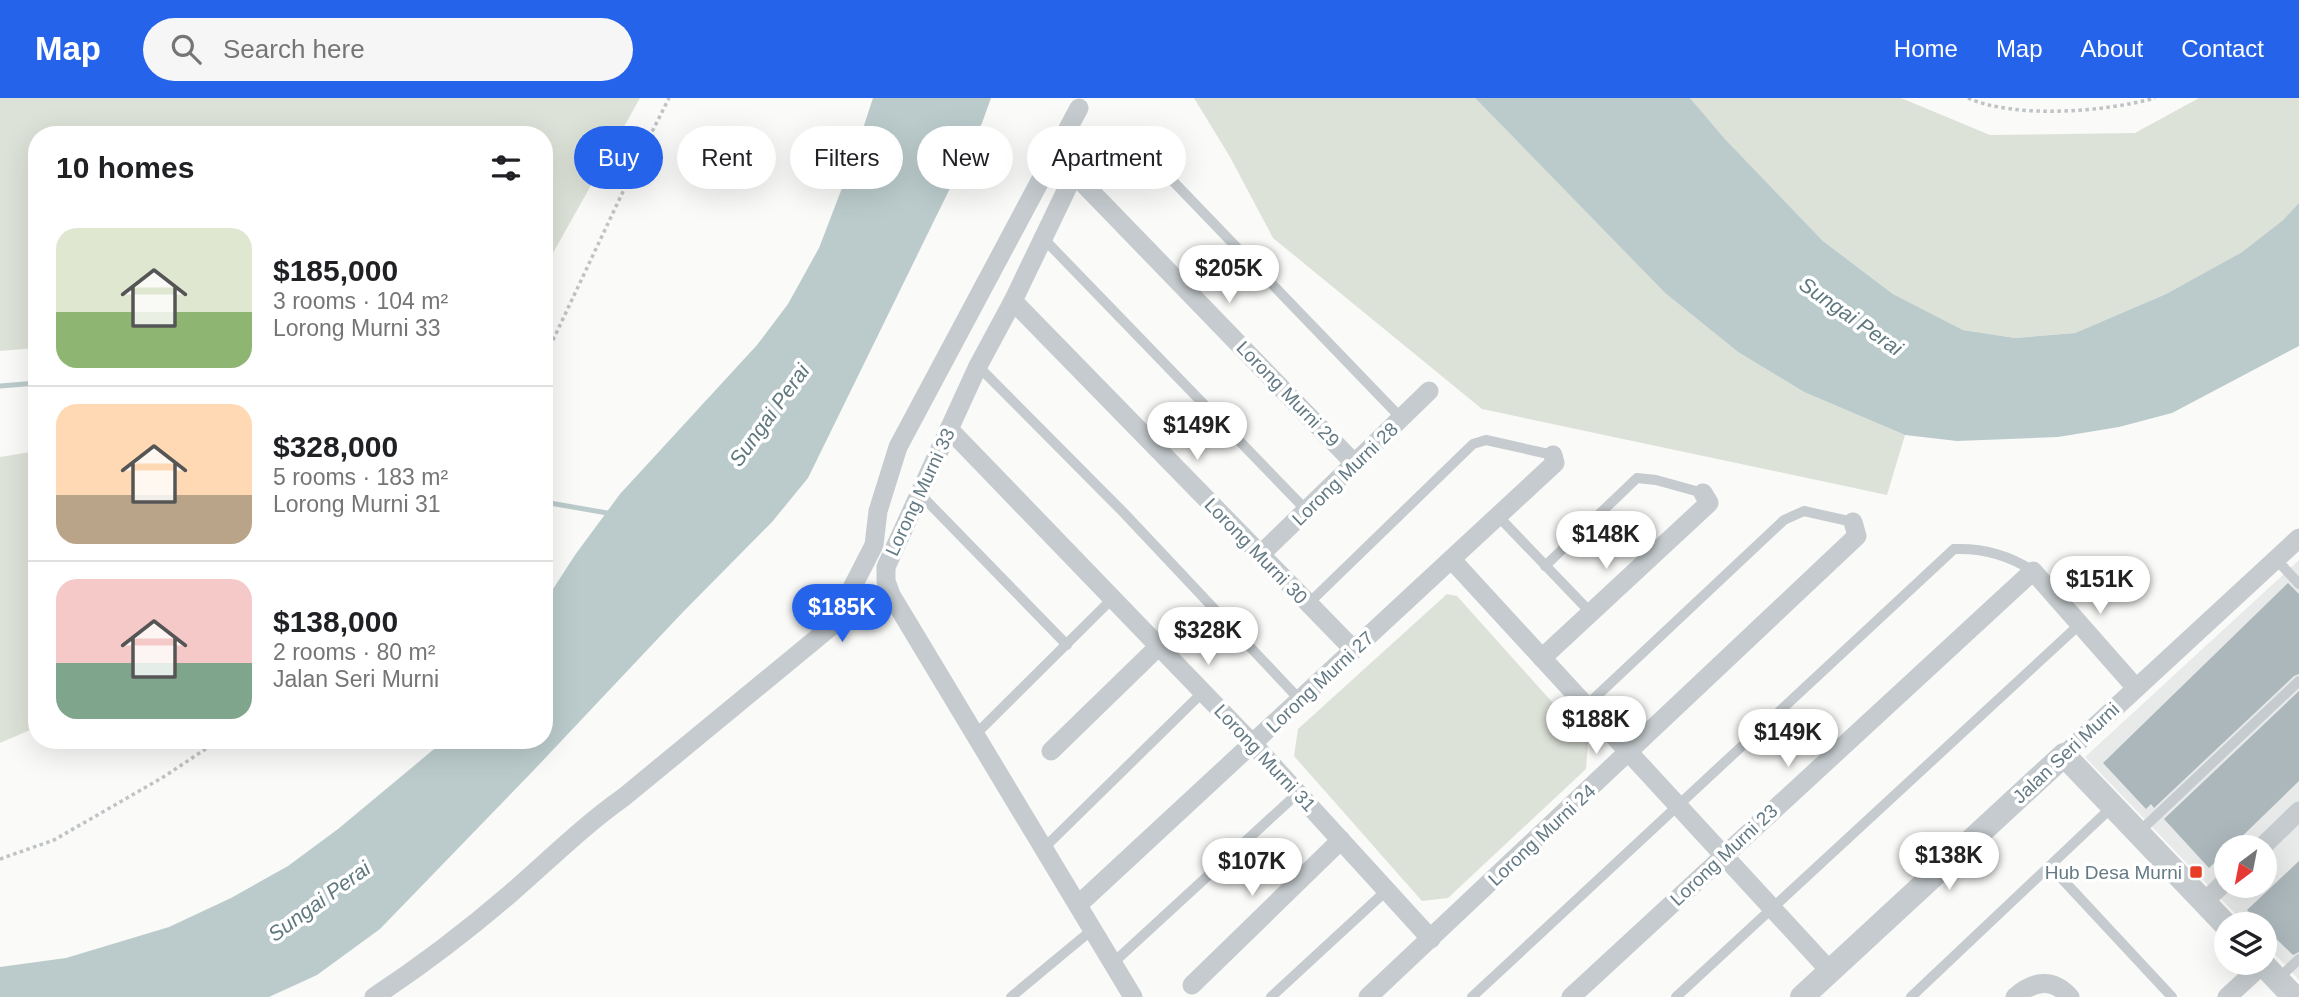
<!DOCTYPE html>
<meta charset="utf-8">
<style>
body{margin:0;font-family:Helvetica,sans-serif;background:#f6f6f6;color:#202124;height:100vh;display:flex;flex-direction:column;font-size:26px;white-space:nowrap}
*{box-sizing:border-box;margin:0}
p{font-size:23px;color:#757577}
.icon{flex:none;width:38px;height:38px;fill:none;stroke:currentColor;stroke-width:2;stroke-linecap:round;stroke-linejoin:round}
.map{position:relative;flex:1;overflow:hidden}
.panel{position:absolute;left:28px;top:28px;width:525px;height:623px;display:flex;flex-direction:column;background:#fff;border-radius:28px;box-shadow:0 7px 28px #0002}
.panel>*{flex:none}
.hud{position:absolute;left:574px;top:28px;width:665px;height:63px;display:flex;gap:14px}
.needle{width:46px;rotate:212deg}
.fabs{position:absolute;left:2214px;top:737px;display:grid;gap:14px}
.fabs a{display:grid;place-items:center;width:63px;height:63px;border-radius:50%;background:#fff;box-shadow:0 7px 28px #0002;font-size:35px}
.price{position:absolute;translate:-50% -60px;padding:0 16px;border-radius:24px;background:#fff;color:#222;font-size:23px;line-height:46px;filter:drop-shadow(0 2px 4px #0008)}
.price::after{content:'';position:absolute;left:50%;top:42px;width:21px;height:16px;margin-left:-10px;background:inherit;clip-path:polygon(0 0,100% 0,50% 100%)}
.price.on{background:#2563eb;color:#fff}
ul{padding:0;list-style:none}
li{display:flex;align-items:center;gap:21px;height:175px;padding:0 28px}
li+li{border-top:2px solid #e0e0e0}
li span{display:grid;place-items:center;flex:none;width:196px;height:140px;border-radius:21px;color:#555}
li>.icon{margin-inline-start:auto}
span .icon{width:84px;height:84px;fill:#fffc;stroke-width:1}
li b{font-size:30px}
h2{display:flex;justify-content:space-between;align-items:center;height:84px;padding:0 28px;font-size:30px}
.pill{padding:0 24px;border-radius:32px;background:#fff;box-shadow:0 7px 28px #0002;font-size:24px;line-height:63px}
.pill.on{background:#2563eb;color:#fff}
header{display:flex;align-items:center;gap:42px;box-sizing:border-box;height:98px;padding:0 35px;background:#2563eb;color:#fff}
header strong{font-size:33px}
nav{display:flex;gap:38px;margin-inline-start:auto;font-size:24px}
.search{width:490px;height:63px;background:#f6f6f6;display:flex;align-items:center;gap:18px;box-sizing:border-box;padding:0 24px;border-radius:38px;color:#757577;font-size:26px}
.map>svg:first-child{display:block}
</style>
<header>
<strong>Map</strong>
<div class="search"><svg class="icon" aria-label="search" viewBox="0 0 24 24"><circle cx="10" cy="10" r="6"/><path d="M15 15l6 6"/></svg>Search here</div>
<nav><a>Home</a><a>Map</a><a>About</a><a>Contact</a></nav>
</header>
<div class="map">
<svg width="2299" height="899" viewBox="0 0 2299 899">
<rect width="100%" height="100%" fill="#fafaf8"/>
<!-- built -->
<path fill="#e8eae9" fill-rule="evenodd" d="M2299,462v420l-34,-36 -1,-20h-19l-160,-167zM2226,749h38v39h-38z"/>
<!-- green -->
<g fill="#dde2d8">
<path d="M0,0h640l-96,171v-134h-507v213l-37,3z"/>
<path d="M1194,0h281l190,195 73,59 66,40 101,43 -18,60 -405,-86 -209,-171 -43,-81z"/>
<path d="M1690,0h211l89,37 145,-2 64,-35h100v105l-16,17 -41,32 -76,42 -91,39 -60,5 -52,-8 -70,-36 -70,-53 -98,-102z"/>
<path d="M37,353v276l-37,16v-286z"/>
<path d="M1447,496l10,2 131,146 -2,27 -138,129 -26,3 -128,-145 4,-27z"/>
</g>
<!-- water -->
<g fill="#bbcbcc">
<path d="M873,0h118l-9,25 -174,355 -36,44 -89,90 -151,160 -152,157 -63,46 -48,22h-269v-30l66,-9 103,-31 62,-29 57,-32 50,-37 107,-89h99v-137l31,-48 45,-61 137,-149 31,-41 31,-56 33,-86z"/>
<path d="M1475,0h215l35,41 98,102 70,53 70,36 52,8 60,-5 91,-39 76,-42 41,-32 16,-17v143l-127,67 -53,14 -61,10 -101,4 -52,-6 -101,-43 -66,-40 -73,-59z"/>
</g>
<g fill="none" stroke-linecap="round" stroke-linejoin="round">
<!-- stream -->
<g stroke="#bbcbcc" stroke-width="5">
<path d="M0,288l37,-3"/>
<path d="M544,404l69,12"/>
</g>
</g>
<!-- building -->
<g fill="#acb7bb">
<path d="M2288,485l11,11v80l-5,2 -140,132 -3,-4 -5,5 -43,-46z"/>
<path d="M2299,593v90l-68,66h-5v5l-17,16 -45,-49z"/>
<path d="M2299,763v91l-6,3 -29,-28v-3h-3l-14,-14z"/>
</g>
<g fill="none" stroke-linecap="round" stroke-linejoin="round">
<!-- path -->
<g stroke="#bfc3c5" stroke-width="3.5" stroke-dasharray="3.5 3.5" stroke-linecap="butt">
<path d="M1968,0c47,21 137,14 187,0"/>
<path d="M544,261l92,-195 33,-66"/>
<path d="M0,761l54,-19 111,-64 54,-36"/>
</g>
<!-- service -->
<g stroke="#c5cbce" stroke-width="10">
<path d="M1118,40l24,11 260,270"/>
<path d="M1043,140l264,273"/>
<path d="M978,268l146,147 176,187"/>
<path d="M919,395l148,152"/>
<path d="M1498,418l93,97"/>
<path d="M2276,461l23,25"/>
<path d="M1545,468l92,-88 19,2 47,13"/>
<path d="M1308,506l165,-160 13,-4 67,15"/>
<path d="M1586,608l198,-186 20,-9 49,11"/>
<path d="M975,637l138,-137"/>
<path d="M2139,734l160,-151"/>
<path d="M1044,750l159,-156"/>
<path d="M2050,768l122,131"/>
<path d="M1113,865l185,-170"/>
<path d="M2278,881l21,-20"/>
<path d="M1011,899l82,-68"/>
<path d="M1271,899l116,-107"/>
<path d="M1472,899l482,-448c27,-1 55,6 79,22"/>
<path d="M1676,899l404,-373"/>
<path d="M1911,899l202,-191"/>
</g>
<!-- minor -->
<g stroke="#c5cbce" stroke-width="19">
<path d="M1118,40l-24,12 -20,24 -61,127 -35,65 -92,201v14l5,14 242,402"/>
<path d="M1074,76l281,290"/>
<path d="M1013,203l341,349"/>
<path d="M949,331l304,315 178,195"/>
<path d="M1260,457l169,-164"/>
<path d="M1452,462l378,411"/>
<path d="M1542,560l167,-155 -6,-10"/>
<path d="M1051,653l108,-105"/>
<path d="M2064,657l235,-217"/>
<path d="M2262,749l37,-36"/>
<path d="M2204,804l22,-21"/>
<path d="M1078,807l477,-442 -2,-8"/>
<path d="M1192,887l149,-145"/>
<path d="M374,899c47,-31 93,-66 136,-103 38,-33 73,-68 114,-97l209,-172 41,-80 4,-34 20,-64 181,-339"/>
<path d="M1368,899l489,-461 -4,-14"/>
<path d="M1571,899l462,-426 103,117"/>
<path d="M2015,899c19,-17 38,-19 55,0"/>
<path d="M2227,899l36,-33"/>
</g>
<!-- tertiary -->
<g stroke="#c5cbce" stroke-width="24">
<path d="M2261,864l33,35"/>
<path d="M1802,899l262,-242 162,170"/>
</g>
</g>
<!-- markers -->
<rect fill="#ea3e28" stroke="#fff" stroke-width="2.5" x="2189" y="767" width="14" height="14" rx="3.5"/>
<g text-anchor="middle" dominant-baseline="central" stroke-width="7" stroke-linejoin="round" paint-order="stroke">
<!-- street labels -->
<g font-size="19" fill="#647a84" stroke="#fff">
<text transform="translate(1288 296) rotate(46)">Lorong Murni 29</text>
<text transform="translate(1345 376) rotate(-44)">Lorong Murni 28</text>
<text transform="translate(920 394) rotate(-65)">Lorong Murni 33</text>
<text transform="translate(1256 453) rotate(46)">Lorong Murni 30</text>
<text transform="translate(1320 584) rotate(-43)">Lorong Murni 27</text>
<text transform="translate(2066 655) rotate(-43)">Jalan Seri Murni</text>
<text transform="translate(1265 660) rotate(47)">Lorong Murni 31</text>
<text transform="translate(1542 737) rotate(-43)">Lorong Murni 24</text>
<text transform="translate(1724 757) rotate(-43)">Lorong Murni 23</text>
</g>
<!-- poi labels -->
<g font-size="19" fill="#647a84" stroke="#fff" text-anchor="end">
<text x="2182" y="774">Hub Desa Murni</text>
</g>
<!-- water labels -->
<g font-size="21" font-style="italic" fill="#5e787d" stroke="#fff">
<text transform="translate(1851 218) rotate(35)">Sungai Perai</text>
<text transform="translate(769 317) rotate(-54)">Sungai Perai</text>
<text transform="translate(319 803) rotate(-36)">Sungai Perai</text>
</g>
</g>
</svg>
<div class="fabs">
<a><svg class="needle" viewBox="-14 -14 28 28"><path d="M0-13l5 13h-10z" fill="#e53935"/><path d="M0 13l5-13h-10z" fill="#757577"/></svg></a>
<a><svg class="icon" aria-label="layers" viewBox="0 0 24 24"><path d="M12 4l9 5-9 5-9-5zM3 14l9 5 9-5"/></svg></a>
</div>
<b class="price" style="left:1229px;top:207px">$205K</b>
<b class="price" style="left:1197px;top:364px">$149K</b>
<b class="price" style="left:1606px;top:473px">$148K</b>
<b class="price" style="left:2100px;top:518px">$151K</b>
<b class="price on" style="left:842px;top:546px">$185K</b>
<b class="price" style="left:1208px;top:569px">$328K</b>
<b class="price" style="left:1596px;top:658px">$188K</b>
<b class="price" style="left:1788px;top:671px">$149K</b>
<b class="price" style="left:1949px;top:794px">$138K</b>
<b class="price" style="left:1252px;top:800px">$107K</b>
<div class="hud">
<a class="pill on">Buy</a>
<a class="pill">Rent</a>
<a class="pill">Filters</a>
<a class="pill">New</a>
<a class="pill">Apartment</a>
</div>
<section class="panel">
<h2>10 homes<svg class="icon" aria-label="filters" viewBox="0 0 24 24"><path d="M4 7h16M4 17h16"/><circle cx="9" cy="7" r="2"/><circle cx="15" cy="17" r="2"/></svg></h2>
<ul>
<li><span style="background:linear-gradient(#dfe7d0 60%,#8fb573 0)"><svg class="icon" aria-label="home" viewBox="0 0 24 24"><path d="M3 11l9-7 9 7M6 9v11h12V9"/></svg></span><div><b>$185,000</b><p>3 rooms · 104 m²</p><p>Lorong Murni 33</p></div></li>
<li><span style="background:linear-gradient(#ffd9b3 65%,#b9a48a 0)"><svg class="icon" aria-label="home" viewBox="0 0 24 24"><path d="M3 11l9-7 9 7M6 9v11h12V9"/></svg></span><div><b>$328,000</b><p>5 rooms · 183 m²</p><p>Lorong Murni 31</p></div></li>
<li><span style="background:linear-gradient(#f6c9c9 60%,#7fa58c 0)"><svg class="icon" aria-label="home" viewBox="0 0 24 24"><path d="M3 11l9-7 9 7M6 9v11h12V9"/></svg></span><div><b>$138,000</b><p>2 rooms · 80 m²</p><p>Jalan Seri Murni</p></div></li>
</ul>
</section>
</div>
